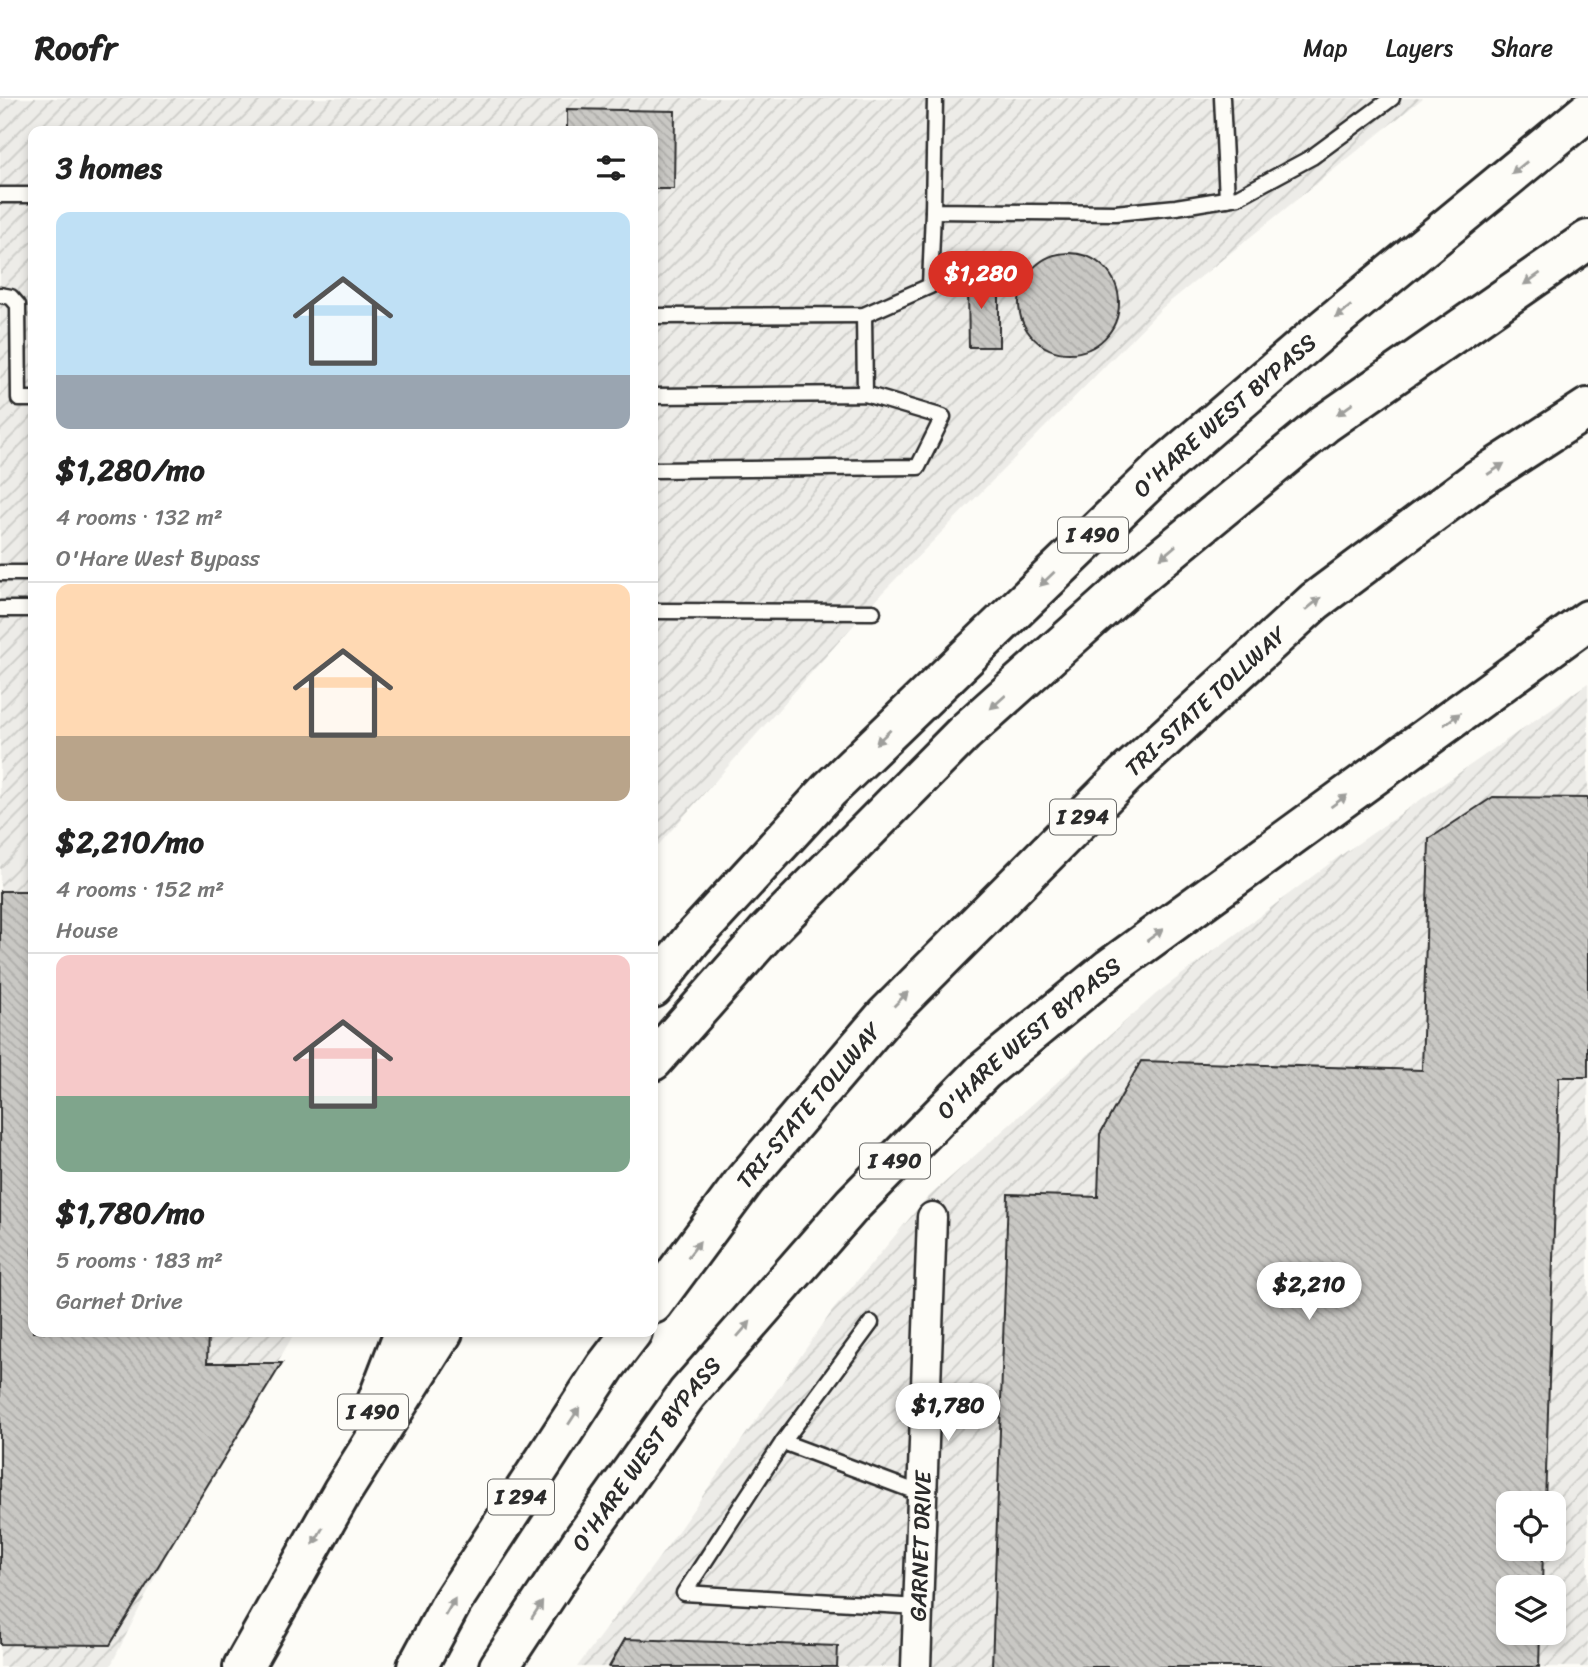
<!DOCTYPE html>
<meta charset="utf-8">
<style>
body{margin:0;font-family:Sriracha,sans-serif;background:#f6f6f6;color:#222;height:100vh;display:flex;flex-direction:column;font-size:26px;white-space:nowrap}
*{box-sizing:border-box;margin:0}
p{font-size:23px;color:#767676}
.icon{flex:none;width:38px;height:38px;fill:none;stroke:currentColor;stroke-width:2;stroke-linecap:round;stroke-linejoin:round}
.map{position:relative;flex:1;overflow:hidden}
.side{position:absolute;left:28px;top:28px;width:630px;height:1211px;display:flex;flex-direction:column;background:#fff;border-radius:14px;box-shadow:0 4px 10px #0003}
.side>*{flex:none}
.fabs{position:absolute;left:1496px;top:1393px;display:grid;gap:14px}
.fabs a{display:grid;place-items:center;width:70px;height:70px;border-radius:14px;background:#fff;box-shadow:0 4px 10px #0003;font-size:35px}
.price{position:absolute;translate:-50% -60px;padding:0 16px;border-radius:24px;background:#fff;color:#222;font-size:23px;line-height:46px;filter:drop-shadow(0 2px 4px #0008)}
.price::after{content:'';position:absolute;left:50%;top:42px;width:21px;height:16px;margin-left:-10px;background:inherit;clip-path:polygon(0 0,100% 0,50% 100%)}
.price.selected{background:#d93025;color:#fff}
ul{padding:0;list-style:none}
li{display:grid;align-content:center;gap:14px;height:371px;padding:0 28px}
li+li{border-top:2px solid #e0e0e0}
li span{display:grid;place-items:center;height:217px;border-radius:14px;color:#555}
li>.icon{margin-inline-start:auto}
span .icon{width:126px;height:126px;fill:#fffc;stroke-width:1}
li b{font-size:30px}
h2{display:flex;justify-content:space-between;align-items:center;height:84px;padding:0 28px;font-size:30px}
header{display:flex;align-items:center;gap:42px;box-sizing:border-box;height:98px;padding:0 35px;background:#fff;border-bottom:2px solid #e0e0e0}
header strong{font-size:33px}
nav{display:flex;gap:38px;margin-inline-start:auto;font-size:24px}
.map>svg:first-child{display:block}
</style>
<header>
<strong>Roofr</strong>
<nav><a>Map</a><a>Layers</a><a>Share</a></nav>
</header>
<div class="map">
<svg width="1588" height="1569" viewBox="0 0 1588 1569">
<defs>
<pattern id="industrial-furrows" width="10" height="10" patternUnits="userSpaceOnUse" patternTransform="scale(1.75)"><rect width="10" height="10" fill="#edece8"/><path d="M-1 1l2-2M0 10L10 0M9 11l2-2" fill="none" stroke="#cbcbc7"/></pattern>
<pattern id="building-back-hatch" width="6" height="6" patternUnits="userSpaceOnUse" patternTransform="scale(1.75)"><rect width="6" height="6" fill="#c9c8c4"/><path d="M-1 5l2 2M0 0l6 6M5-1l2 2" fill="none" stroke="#adaca9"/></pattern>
</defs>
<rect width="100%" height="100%" fill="#fdfcf7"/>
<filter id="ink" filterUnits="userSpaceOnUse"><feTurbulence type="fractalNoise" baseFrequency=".0143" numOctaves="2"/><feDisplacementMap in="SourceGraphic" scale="14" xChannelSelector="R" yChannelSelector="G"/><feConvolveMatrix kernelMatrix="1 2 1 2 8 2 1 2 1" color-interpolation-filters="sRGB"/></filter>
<g filter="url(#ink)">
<!-- industrial -->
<g fill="url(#industrial-furrows)" fill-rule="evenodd">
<path d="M0,0h1423l-261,210 -280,285 -229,258v-720h-620v1201h262l-126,217 -59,118h-110z"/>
<path d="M1588,585v984h-1011l87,-116 169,-241 91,-109 232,-207 181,-136zM1508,1405h46v46h-46zM1508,1489h46v46h-46z"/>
</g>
<!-- building -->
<g fill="url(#building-back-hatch)" stroke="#2b2b2b" stroke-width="2">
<path d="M567,11l108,2 -1,78h-21v-58h-86z"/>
<circle cx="1069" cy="205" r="50"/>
<path d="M955,176h29v17h15v56h-30l-1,-56h-13z"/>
<path d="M1493,699l95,1v279h-29l-14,426h-37v46h35l-1,38h-34v46h32l-1,34h-547l16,-473 90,3 2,-63 41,-73 281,9 7,-231z"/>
<path d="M0,793h33v441h175l-1,31h75l-172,282 -110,-1z"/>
<path d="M625,1541l213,7 -1,21h-228z"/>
</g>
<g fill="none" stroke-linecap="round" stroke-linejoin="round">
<!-- service casing -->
<g stroke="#2b2b2b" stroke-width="19">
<g id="service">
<path d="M935,0l-2,113 182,2 61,-6 62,-10 74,-40 80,-59"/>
<path d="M1222,0l5,101"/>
<path d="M0,97h33"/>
<path d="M0,197l11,2 7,8 1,94h14"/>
<path d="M864,217l1,79"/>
<path d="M653,218l211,-1 66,-29 3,-75"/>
<path d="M653,298l212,-2 78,23 -25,50 -265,3"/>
<path d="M0,475h33"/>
<path d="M0,511h33"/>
<path d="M653,513l220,1"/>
<path d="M871,1225l-88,119 -99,151 235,14"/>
<path d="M783,1344l139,52"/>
</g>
</g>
<!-- minor casing -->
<g stroke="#2b2b2b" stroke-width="33">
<g id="minor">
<path id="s1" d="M916,1569l16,-450"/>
</g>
</g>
<!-- motorway casing -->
<g stroke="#2b2b2b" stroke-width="44">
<g id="motorway">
<path id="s2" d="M653,890l40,-50 137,-149 338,-326 158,-136 262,-216"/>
<path d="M653,963l113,-128 198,-200 167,-150 193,-159 264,-184"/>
<path id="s3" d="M653,1206l92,-124 140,-164 240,-241 190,-174 162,-121 111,-72"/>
<path d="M373,1314l31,-80"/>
<path d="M243,1569l99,-175 101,-160"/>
<path d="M417,1569l35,-65 154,-236 26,-34"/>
<path id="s4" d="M499,1569l81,-123 107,-150 166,-190 131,-133 126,-103 478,-348"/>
</g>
</g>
<!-- service -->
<use href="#service" stroke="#fdfcf7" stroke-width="14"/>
<!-- minor -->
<use href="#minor" stroke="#fdfcf7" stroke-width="28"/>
<!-- motorway -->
<use href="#motorway" stroke="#fdfcf7" stroke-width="38"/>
</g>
<!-- one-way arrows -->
<defs><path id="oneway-solid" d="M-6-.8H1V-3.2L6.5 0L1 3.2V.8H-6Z" transform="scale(1.75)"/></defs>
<g fill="#9e9e9b">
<use href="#oneway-solid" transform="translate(1519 70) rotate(141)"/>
<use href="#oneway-solid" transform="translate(1532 181) rotate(145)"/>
<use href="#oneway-solid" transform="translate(1343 214) rotate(141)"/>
<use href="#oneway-solid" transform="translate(1345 311) rotate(145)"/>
<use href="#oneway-solid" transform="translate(1496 371) rotate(-33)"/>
<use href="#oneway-solid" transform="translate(1168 454) rotate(140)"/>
<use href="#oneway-solid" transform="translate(1047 481) rotate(136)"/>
<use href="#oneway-solid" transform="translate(1313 506) rotate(-40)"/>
<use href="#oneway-solid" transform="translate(998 604) rotate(138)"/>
<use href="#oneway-solid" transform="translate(1452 621) rotate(-36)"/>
<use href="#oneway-solid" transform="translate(883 639) rotate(136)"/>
<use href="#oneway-solid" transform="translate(1339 703) rotate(-36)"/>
<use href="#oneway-solid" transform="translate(1155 837) rotate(-36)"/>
<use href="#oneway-solid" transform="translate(901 901) rotate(-45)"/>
<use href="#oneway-solid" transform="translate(694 1151) rotate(-53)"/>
<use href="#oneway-solid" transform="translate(744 1231) rotate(-49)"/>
<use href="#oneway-solid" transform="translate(574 1318) rotate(-57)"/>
<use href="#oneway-solid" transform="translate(318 1438) rotate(120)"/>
<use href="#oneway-solid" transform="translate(450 1509) rotate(-60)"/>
<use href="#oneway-solid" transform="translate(537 1512) rotate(-57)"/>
</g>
</g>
<g text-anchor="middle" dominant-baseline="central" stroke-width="7" stroke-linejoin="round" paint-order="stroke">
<!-- shield labels -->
<g fill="#fdfcf7" stroke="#6a6a68" stroke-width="2">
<rect x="1058" y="419.5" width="70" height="35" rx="5"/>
<rect x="1050" y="701.5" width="66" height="35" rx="5"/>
<rect x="860" y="1045.5" width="70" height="35" rx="5"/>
<rect x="338" y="1296.5" width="70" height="35" rx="5"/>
<rect x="488" y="1381.5" width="66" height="35" rx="5"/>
</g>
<g font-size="21" font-weight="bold" fill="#2b2b2b">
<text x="1093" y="437">I 490</text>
<text x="1083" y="719">I 294</text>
<text x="895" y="1063">I 490</text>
<text x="373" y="1314">I 490</text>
<text x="521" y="1399">I 294</text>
</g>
<!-- street labels -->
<g font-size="23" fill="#2b2b2b" stroke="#fdfcf7">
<text stroke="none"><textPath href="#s2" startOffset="810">O'HARE WEST BYPASS</textPath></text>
<text stroke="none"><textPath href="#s3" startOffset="819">TRI-STATE TOLLWAY</textPath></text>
<text stroke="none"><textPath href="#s4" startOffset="826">O'HARE WEST BYPASS</textPath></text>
<text stroke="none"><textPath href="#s3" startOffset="252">TRI-STATE TOLLWAY</textPath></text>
<text stroke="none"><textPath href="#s4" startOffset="259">O'HARE WEST BYPASS</textPath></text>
<text stroke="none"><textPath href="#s1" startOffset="121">GARNET DRIVE</textPath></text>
</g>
</g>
</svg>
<div class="fabs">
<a><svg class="icon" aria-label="locate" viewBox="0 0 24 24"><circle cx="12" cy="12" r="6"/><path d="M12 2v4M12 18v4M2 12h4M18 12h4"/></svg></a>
<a><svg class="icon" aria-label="layers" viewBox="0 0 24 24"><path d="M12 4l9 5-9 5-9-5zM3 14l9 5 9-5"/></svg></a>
</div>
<b class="price selected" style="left:981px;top:213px">$1,280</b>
<b class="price" style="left:1309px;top:1224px">$2,210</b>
<b class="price" style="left:948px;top:1345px">$1,780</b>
<section class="side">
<h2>3 homes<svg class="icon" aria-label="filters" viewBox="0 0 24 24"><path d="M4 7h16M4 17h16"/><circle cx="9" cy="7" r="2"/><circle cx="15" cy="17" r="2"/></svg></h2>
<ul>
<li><span style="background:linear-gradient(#bfe0f5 75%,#9aa5b1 0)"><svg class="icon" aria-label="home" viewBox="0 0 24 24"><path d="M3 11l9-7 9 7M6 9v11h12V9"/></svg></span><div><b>$1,280/mo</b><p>4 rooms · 132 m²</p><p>O'Hare West Bypass</p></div></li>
<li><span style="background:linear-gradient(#ffd9b3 70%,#b9a48a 0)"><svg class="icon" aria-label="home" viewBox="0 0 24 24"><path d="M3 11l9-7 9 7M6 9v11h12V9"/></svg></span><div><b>$2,210/mo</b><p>4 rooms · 152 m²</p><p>House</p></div></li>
<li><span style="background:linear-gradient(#f6c9c9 65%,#7fa58c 0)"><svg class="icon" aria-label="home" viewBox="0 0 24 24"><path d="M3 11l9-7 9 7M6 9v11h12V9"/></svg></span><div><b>$1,780/mo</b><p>5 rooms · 183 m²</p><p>Garnet Drive</p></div></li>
</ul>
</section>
</div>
